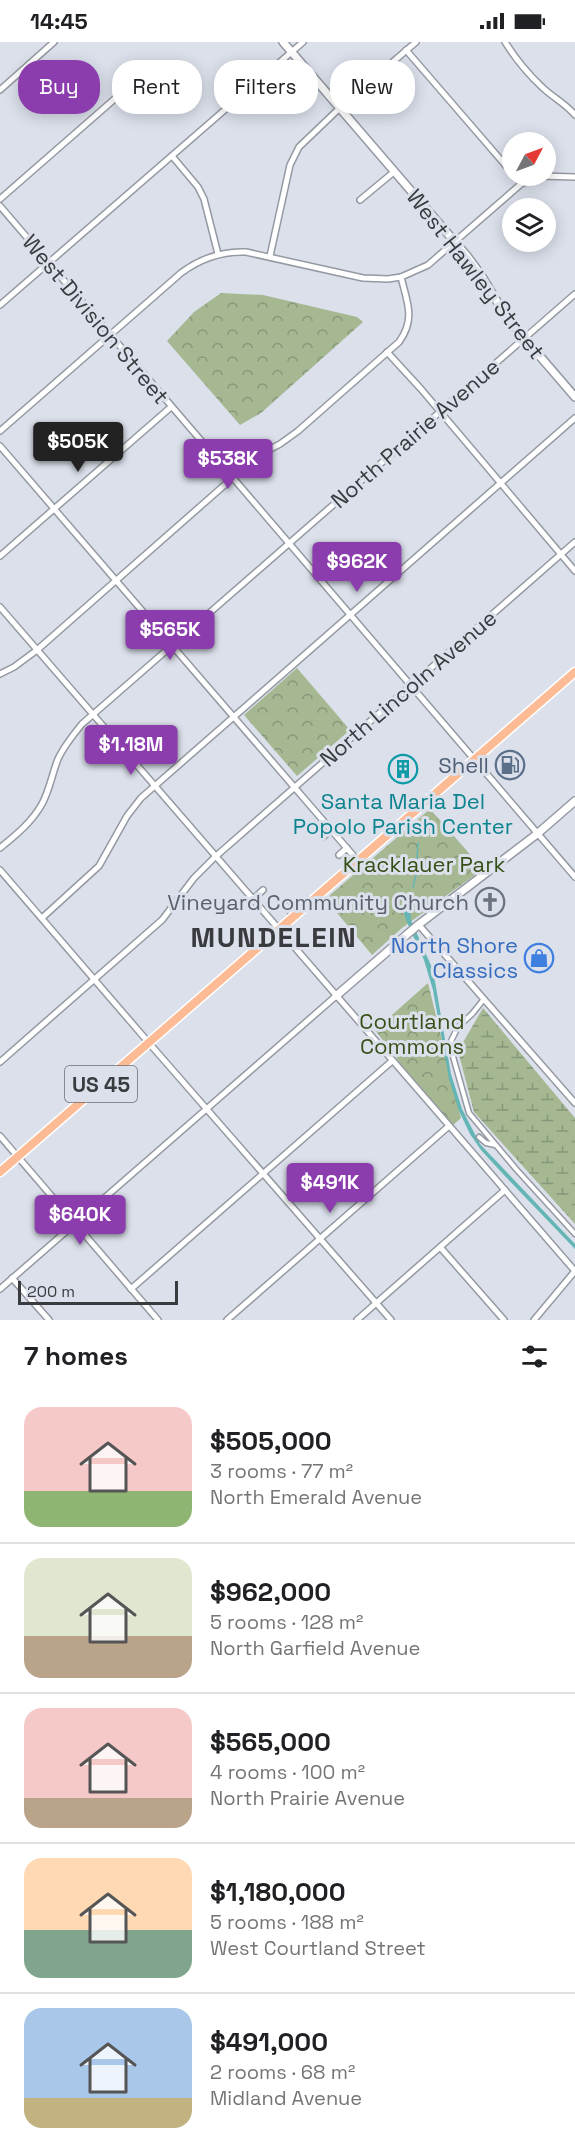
<!DOCTYPE html>
<meta charset="utf-8">
<style>
body{margin:0;font-family:"Space Grotesk",sans-serif;background:#f2f2f2;color:#202124;height:100vh;display:flex;flex-direction:column;font-size:22px;white-space:nowrap}
*{box-sizing:border-box;margin:0}
p{font-size:20px;color:#757577}
.icon{flex:none;width:33px;height:33px;fill:none;stroke:currentColor;stroke-width:2;stroke-linecap:round;stroke-linejoin:round}
.map{position:relative;height:1278px;overflow:hidden}
.details{display:flex;flex-direction:column;background:#fff;flex:1}
.details>*{flex:none}
.top-card{position:absolute;left:18px;top:18px;width:540px;height:54px;display:flex;gap:12px}
.needle{width:39px;rotate:49deg}
.tools{position:absolute;left:502px;top:90px;display:grid;gap:12px}
.tools a{display:grid;place-items:center;width:54px;height:54px;border-radius:50%;background:#fff;box-shadow:0 3px 15px #0003;font-size:30px}
.scale{position:absolute;left:18px;bottom:15px;width:160px;box-sizing:border-box;padding-left:6px;border:3px solid #393b3f;border-top:0;font-size:16px;line-height:21px;white-space:nowrap;color:#393b3f;-webkit-text-stroke:4px #dbe0eb;paint-order:stroke}
.price{position:absolute;translate:-50% -51px;padding:0 14px;border-radius:6px;background:#8c3dad;color:#fff;font-size:20px;line-height:39px;filter:drop-shadow(0 2px 3px #0008)}
.price::after{content:'';position:absolute;left:50%;top:36px;width:18px;height:14px;margin-left:-9px;background:inherit;clip-path:polygon(0 0,100% 0,50% 100%)}
.price.selected{background:#222;color:#fff}
ul{padding:0;list-style:none}
li{display:flex;align-items:center;gap:18px;height:150px;padding:0 24px}
li+li{border-top:2px solid #e0e0e0}
li span{display:grid;place-items:center;flex:none;width:168px;height:120px;border-radius:18px;color:#555}
li>.icon{margin-inline-start:auto}
span .icon{width:72px;height:72px;fill:#fffc;stroke-width:1}
li b{font-size:26px}
h2{display:flex;justify-content:space-between;align-items:center;height:72px;padding:0 24px;font-size:26px}
.pill{padding:0 21px;border-radius:24px;background:#fff;box-shadow:0 3px 15px #0003;font-size:21px;line-height:54px}
.pill.selected{background:#8c3dad;color:#fff}
.status{display:flex;justify-content:space-between;align-items:center;height:42px;padding:0 30px;background:#fff;direction:ltr}
.status svg{height:16px;fill:currentColor}
.map>svg:first-child{display:block}
</style>
<div class="status"><b>14:45</b><svg viewBox="0 0 49 12"><path d="M0 12V9h3v3zM5 12V6h3v6zM10 12V3h3v9zM15 12V0h3v12zM26 1h20v11H26zM47 4h2v5h-2z"/></svg></div>
<div class="map">
<svg width="575" height="1278" viewBox="0 0 575 1278">
<defs>
<pattern id="forest-crowns" width="20" height="18" patternUnits="userSpaceOnUse" patternTransform="scale(1.5)"><rect width="20" height="18" fill="#a5b892"/><path d="M2 6a3 3 0 1 1 6 0M12 15a3 3 0 1 1 6 0" fill="none" stroke="#879779"/></pattern>
<pattern id="wetland-marsh" width="20" height="14" patternUnits="userSpaceOnUse" patternTransform="scale(1.5)"><rect width="20" height="14" fill="#a5b892"/><path d="M1 5h8M5 5V1M11 12h8M15 12V8" fill="none" stroke="#879779"/></pattern>
</defs>
<rect width="100%" height="100%" fill="#dbe0eb"/>
<!-- forest -->
<g fill="url(#forest-crowns)">
<path d="M221,251l42,2 94,22 6,5 -102,91 -21,12 -73,-84 27,-29z"/>
<path d="M297,626l53,62 -53,46 -53,-61z"/>
<path d="M430,767l53,60 -81,59 -30,27 -39,-47 -3,-13z"/>
<path d="M428,941l33,135 -11,10 -75,-98z"/>
</g>
<!-- wetland -->
<path fill="url(#wetland-marsh)" d="M483,966l92,110v106l-101,-112 -16,-61z"/>
<!-- water -->
<path fill="#64b6b6" d="M405,861l5,1 1,16 22,50 18,104 11,35 18,35 95,100v5l-72,-75 -22,-24 -11,-16 -11,-23 -10,-32 -16,-89 -9,-30 -18,-40 -3,-10z"/>
<g fill="none" stroke-linecap="round" stroke-linejoin="round">
<!-- stream -->
<path stroke="#64b6b6" stroke-width="1.5" d="M413,845l3,-12 2,-32"/>
<!-- pedestrian casing -->
<g stroke="#9499a2" stroke-width="7">
<g id="pedestrian">
<path d="M484,957l-12,15 -14,13 -7,14 1,12 17,60 47,56 59,65"/>
<path d="M479,1095l7,6 9,2"/>
</g>
</g>
<!-- minor casing -->
<g stroke="#9499a2" stroke-width="8">
<g id="minor">
<path d="M505,0c10,16 23,32 37,45 10,10 23,16 33,28"/>
<path d="M406,8l107,124"/>
<path d="M0,48l54,-48"/>
<path d="M172,114l26,31 6,12 14,55"/>
<path d="M0,157l118,-103"/>
<path d="M360,158l35,-29"/>
<path d="M0,164l575,671"/>
<path d="M270,214l20,-91 9,-18 47,-45 70,-60"/>
<path d="M0,263l303,-263"/>
<path d="M387,310l34,37 154,182"/>
<path d="M0,389l181,-158c20,-15 40,-22 65,-21l117,26 25,1 13,-2 27,-12 93,-81 19,-8 35,1"/>
<path d="M0,404l358,415"/>
<path d="M0,514l171,-149"/>
<path d="M0,565l575,664"/>
<path d="M0,632l14,-7 23,-17 191,-168 9,-12 12,-10 31,-16 18,-13 101,-89c17,-23 8,-40 2,-65"/>
<path d="M323,795l8,-7"/>
<path d="M0,806c16,-13 32,-26 42,-44 8,-15 10,-30 16,-45 6,-13 15,-24 24,-35l493,-430"/>
<path d="M339,813l8,-7"/>
<path d="M0,828l149,173 242,277"/>
<path d="M252,858l11,-10"/>
<path d="M285,863l9,11"/>
<path d="M42,876l57,-52 28,-50 14,-18 434,-380"/>
<path d="M418,882l157,179"/>
<path d="M0,1020l162,-142 32,-42 21,-21 360,-315"/>
<path d="M0,1094l158,184"/>
<path d="M440,1205l64,73"/>
<path d="M12,1236l37,42"/>
<path d="M0,1247l336,-293"/>
<path d="M131,1247l261,-228"/>
<path d="M227,1278l222,-194"/>
<path d="M357,1278l148,-130"/>
<path d="M534,1278l41,-49"/>
</g>
</g>
<!-- tertiary casing -->
<g stroke="#9499a2" stroke-width="10">
<g id="tertiary">
<path d="M283,0l184,214 14,19 26,43 68,79"/>
<path d="M336,954l82,-71 119,-91 38,-33"/>
</g>
</g>
<!-- primary casing -->
<g stroke="#fff" stroke-width="11">
<path id="primary" d="M0,1130l575,-500"/>
</g>
<!-- pedestrian -->
<use href="#pedestrian" stroke="#fff" stroke-width="4"/>
<!-- minor -->
<use href="#minor" stroke="#fff" stroke-width="5"/>
<!-- tertiary -->
<use href="#tertiary" stroke="#fff" stroke-width="7"/>
<!-- primary -->
<use href="#primary" stroke="#fcbb94" stroke-width="8"/>
</g>
<!-- icons -->
<defs>
<g id="fuel-ring" transform="scale(1.5)"><circle r="9.5" fill="#dbe0eb" stroke="#5c6f8a" stroke-width="1.5"/><path d="M-5.5-6h7V0h2V4h1.3V-2.5L3-4.5l.8-.8L6-3V5H2.5V1h-1V6h-7ZM-4.2-4.7v3.2H.2V-4.7Z" fill="#5c6f8a"/></g>
<g id="building-ring" transform="scale(1.5)"><circle r="9.5" fill="#dbe0eb" stroke="#0f9aa8" stroke-width="1.5"/><path d="M-4-6H4V6H1V3H-1V6H-4ZM-2.5-4.3h1.7v1.8h-1.7ZM.8-4.3h1.7v1.8H.8ZM-2.5-1h1.7V.8h-1.7ZM.8-1h1.7V.8H.8Z" fill="#0f9aa8"/></g>
<g id="church-ring" transform="scale(1.5)"><circle r="9.5" fill="#dbe0eb" stroke="#6b7280" stroke-width="1.5"/><path d="M-1.2-6h2.4v3.5h3.3v2.4h-3.3V6h-2.4V-.1h-3.3v-2.4h3.3Z" fill="#6b7280"/></g>
<g id="shop-ring" transform="scale(1.5)"><circle r="9.5" fill="#dbe0eb" stroke="#3f7fe0" stroke-width="1.5"/><path d="M-5-2.5h2.3a2.7 3.5 0 0 1 5.4 0H5L5.5 6h-11ZM-1.5-2.5h3a1.5 2.3 0 0 0-3 0Z" fill="#3f7fe0"/></g>
</defs>
<g fill-rule="evenodd">
<use href="#fuel-ring" x="510" y="723"/>
<use href="#building-ring" x="403" y="727"/>
<use href="#church-ring" x="490" y="860"/>
<use href="#shop-ring" x="539" y="916"/>
</g>
<g text-anchor="middle" dominant-baseline="central" stroke-width="6" stroke-linejoin="round" paint-order="stroke">
<!-- shield labels -->
<rect fill="#dbe0eb" stroke="#6a6c73" stroke-width="1.5" x="65" y="1024" width="72" height="36" rx="4.5"/>
<g font-size="21" font-weight="bold" fill="#393b3f">
<text x="101" y="1042">US 45</text>
</g>
<!-- street labels -->
<g font-size="22" fill="#393b3f" stroke="#dbe0eb">
<text transform="translate(476 232) rotate(52)">West Hawley Street</text>
<text transform="translate(96 277) rotate(50)">West Division Street</text>
<text transform="translate(415 391) rotate(-41)">North Prairie Avenue</text>
<text transform="translate(408 646) rotate(-41)">North Lincoln Avenue</text>
</g>
<!-- service labels -->
<g font-size="22" fill="#4e5e75" stroke="#dbe0eb" text-anchor="end">
<text x="489" y="723">Shell</text>
</g>
<!-- culture labels -->
<g font-size="22" fill="#0d838f" stroke="#dbe0eb">
<text x="403" y="759">Santa Maria Del<tspan x="403" dy="25">Popolo Parish Center</tspan></text>
</g>
<!-- park labels -->
<g font-size="22" fill="#375017" stroke="#dbe0eb">
<text x="424" y="822">Kracklauer Park</text>
<text x="412" y="979">Courtland<tspan x="412" dy="25">Commons</tspan></text>
</g>
<!-- worship labels -->
<g font-size="22" fill="#5b616d" stroke="#dbe0eb" text-anchor="end">
<text x="469" y="860">Vineyard Community Church</text>
</g>
<!-- shop labels -->
<g font-size="22" fill="#366cbe" stroke="#dbe0eb" text-anchor="end">
<text x="518" y="903">North Shore<tspan x="518" dy="25">Classics</tspan></text>
</g>
<!-- district labels -->
<g font-size="28" font-weight="bold" letter-spacing="1.5" fill="#393b3f" stroke="#dbe0eb">
<text x="274" y="895">MUNDELEIN</text>
</g>
</g>
</svg>
<div class="tools">
<a><svg class="needle" viewBox="-14 -14 28 28"><path d="M0-13l5 13h-10z" fill="#e53935"/><path d="M0 13l5-13h-10z" fill="#757577"/></svg></a>
<a><svg class="icon" aria-label="layers" viewBox="0 0 24 24"><path d="M12 4l9 5-9 5-9-5zM3 14l9 5 9-5"/></svg></a>
</div>
<div class="scale">200 m</div>
<b class="price selected" style="left:78px;top:431px">$505K</b>
<b class="price" style="left:228px;top:448px">$538K</b>
<b class="price" style="left:357px;top:551px">$962K</b>
<b class="price" style="left:170px;top:619px">$565K</b>
<b class="price" style="left:131px;top:734px">$1.18M</b>
<b class="price" style="left:330px;top:1172px">$491K</b>
<b class="price" style="left:80px;top:1204px">$640K</b>
<div class="top-card">
<a class="pill selected">Buy</a>
<a class="pill">Rent</a>
<a class="pill">Filters</a>
<a class="pill">New</a>
</div>
</div>
<section class="details">
<h2>7 homes<svg class="icon" aria-label="filters" viewBox="0 0 24 24"><path d="M4 7h16M4 17h16"/><circle cx="9" cy="7" r="2"/><circle cx="15" cy="17" r="2"/></svg></h2>
<ul>
<li><span style="background:linear-gradient(#f6c9c9 70%,#8fb573 0)"><svg class="icon" aria-label="home" viewBox="0 0 24 24"><path d="M3 11l9-7 9 7M6 9v11h12V9"/></svg></span><div><b>$505,000</b><p>3 rooms · 77 m²</p><p>North Emerald Avenue</p></div></li>
<li><span style="background:linear-gradient(#dfe7d0 65%,#b9a48a 0)"><svg class="icon" aria-label="home" viewBox="0 0 24 24"><path d="M3 11l9-7 9 7M6 9v11h12V9"/></svg></span><div><b>$962,000</b><p>5 rooms · 128 m²</p><p>North Garfield Avenue</p></div></li>
<li><span style="background:linear-gradient(#f6c9c9 75%,#b9a48a 0)"><svg class="icon" aria-label="home" viewBox="0 0 24 24"><path d="M3 11l9-7 9 7M6 9v11h12V9"/></svg></span><div><b>$565,000</b><p>4 rooms · 100 m²</p><p>North Prairie Avenue</p></div></li>
<li><span style="background:linear-gradient(#ffd9b3 60%,#7fa58c 0)"><svg class="icon" aria-label="home" viewBox="0 0 24 24"><path d="M3 11l9-7 9 7M6 9v11h12V9"/></svg></span><div><b>$1,180,000</b><p>5 rooms · 188 m²</p><p>West Courtland Street</p></div></li>
<li><span style="background:linear-gradient(#a9c7e8 75%,#c2b280 0)"><svg class="icon" aria-label="home" viewBox="0 0 24 24"><path d="M3 11l9-7 9 7M6 9v11h12V9"/></svg></span><div><b>$491,000</b><p>2 rooms · 68 m²</p><p>Midland Avenue</p></div></li>
</ul>
</section>
